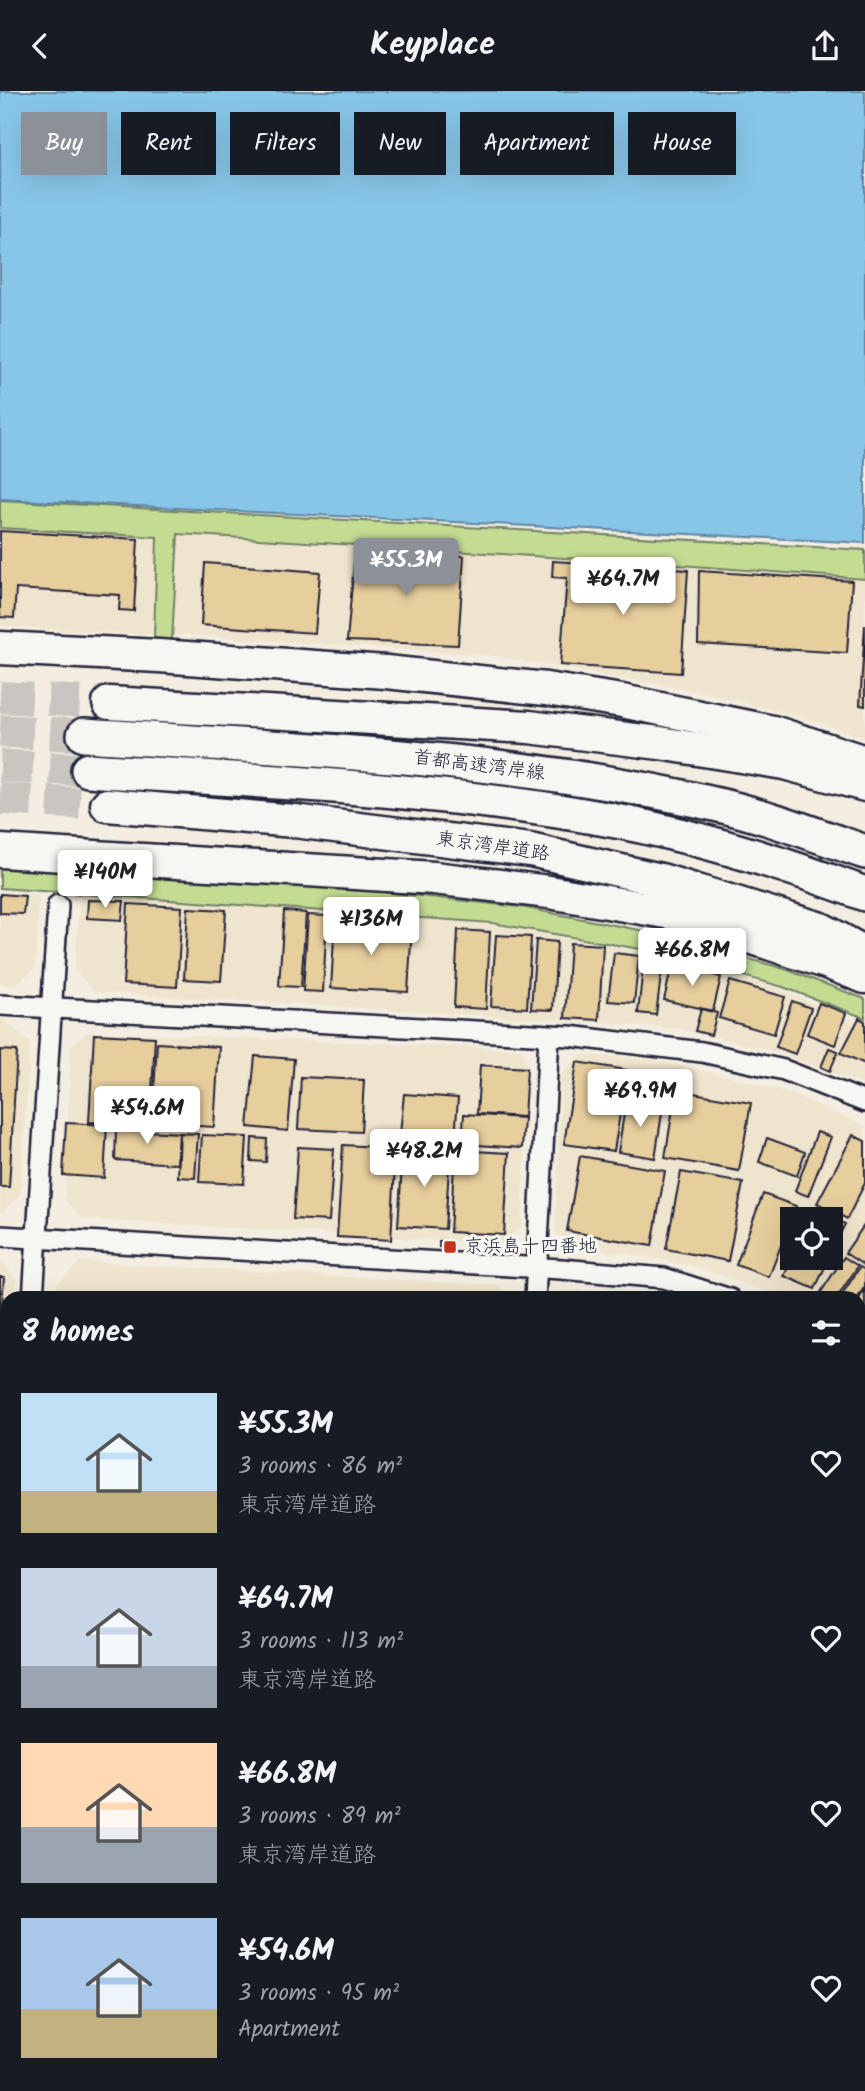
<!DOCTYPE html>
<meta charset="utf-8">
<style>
body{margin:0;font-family:Kalam,"Klee One",sans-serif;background:#20242c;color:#f1f3f6;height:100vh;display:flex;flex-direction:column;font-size:26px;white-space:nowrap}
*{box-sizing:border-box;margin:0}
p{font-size:23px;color:#9ea1a6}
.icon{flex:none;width:38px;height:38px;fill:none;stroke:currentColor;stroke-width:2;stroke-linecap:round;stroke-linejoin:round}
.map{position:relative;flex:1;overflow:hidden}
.details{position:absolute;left:0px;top:1200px;width:866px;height:800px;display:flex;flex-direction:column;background:#171b24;border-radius:21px 21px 0 0;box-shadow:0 7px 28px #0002}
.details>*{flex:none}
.banner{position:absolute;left:21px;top:21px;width:824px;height:63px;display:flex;gap:14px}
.tools{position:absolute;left:780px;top:1116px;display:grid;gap:14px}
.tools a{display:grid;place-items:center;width:63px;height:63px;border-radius:0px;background:#171b24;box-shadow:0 7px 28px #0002;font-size:35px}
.price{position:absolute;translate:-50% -60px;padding:0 16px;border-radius:7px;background:#fff;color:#222;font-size:23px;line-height:46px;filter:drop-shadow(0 2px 4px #0008)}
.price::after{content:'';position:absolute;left:50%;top:42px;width:21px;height:16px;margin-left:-10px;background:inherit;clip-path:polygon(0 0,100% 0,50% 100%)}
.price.selected{background:#8c9099;color:#fff}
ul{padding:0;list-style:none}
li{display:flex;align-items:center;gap:21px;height:175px;padding:0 21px}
li span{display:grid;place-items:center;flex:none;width:196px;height:140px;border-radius:0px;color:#555}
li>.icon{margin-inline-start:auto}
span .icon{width:84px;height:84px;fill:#fffc;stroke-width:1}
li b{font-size:30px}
h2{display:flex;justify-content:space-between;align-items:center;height:84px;padding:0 21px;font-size:30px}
.chip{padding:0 24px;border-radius:0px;background:#171b24;box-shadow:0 7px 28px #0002;font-size:24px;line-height:63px}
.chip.selected{background:#8c9099;color:#fff}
header{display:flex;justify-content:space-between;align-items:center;height:91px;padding:0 21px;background:#171b24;font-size:32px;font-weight:600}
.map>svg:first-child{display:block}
</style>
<header><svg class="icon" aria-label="back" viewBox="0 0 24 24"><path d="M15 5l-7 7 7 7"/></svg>Keyplace<svg class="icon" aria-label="share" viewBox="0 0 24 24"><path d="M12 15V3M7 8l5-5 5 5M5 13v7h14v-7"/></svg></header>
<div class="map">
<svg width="865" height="2000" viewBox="0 0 865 2000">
<rect width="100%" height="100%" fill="#f3eee1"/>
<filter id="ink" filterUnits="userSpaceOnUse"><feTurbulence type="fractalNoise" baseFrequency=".0143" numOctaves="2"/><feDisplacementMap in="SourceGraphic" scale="14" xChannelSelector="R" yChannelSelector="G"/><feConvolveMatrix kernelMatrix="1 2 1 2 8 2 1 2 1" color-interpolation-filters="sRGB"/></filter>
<g filter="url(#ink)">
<!-- built -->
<g fill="#efe4cd" fill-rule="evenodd">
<path d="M0,436l157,10 -3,98 -154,-9z"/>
<path d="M177,443l234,11 454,34v159l-60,-20 -104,-26 -213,-37 -316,-21z"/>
<path d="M0,801l39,3 -4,73 -20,17 -15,-1z"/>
<path d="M80,801l411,33 175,31 100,28 99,41v60l-87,-33 -99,-23 -70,-6 -514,-31 -20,-21z"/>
<path d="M0,929h4l26,23 -10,152 -17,17h-3z"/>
<path d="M87,941l434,17 6,13 -5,164 -19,18 -420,-25 -18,-19 6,-155z"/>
<path d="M581,964l73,5 77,17 61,17 73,32v222l-6,-4v-45l-80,-1 -17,-8 -65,-23 -72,-14 -51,-4 -19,-18 7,-158zM793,1129h38v38h-38z"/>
<path d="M0,1168l16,20 -2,19 -7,1v128l-7,10z"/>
<path d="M81,1170l419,25 10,12 -453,1v-15z"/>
<path d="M569,1199l65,5 14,3h-88z"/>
<path d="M859,1304l6,5v307l-6,-4z"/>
<path d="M865,1654v274l-6,3v-274z"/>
<path d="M12,1993h142l-12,7h-131z"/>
<path d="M227,1993h404l3,7h-420z"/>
</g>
<!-- green -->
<g fill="#c3dc92" stroke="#727f66" stroke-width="2">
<path d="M0,409l865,50v29l-171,-13 -516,-32 -6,106 -18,-1 3,-102 -157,-9z"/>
<path d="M0,777l365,22 156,17 139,27 125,35 80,30v19l-82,-31 -126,-35 -165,-29 -492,-35z"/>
</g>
<!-- water -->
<path fill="#88c6e8" stroke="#5f84a3" stroke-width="2" d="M0,0h865v452l-865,-44z"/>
<!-- building -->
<g fill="#e7ce9d" stroke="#22223b" stroke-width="2">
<path d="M0,440l138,8 -4,72 -15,-1 1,-15 -104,-6 -2,29 -14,-1z"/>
<path d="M355,460l109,5 -6,89 -111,-4z"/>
<path d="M553,470l135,9 -7,103 -121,-8 7,-87 -15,-1z"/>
<path d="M205,472l115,9 -5,61 -114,-8z"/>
<path d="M699,480l153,10 -5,72 -149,-9z"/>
<path d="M865,534v81l-5,-1z"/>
<path d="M0,803l25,2 -2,18 -23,-1z"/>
<path d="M88,809l36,1 -2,19 -35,-2z"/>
<path d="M128,813l54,3 -5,80 -54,-3z"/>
<path d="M188,817l38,2 -5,71 -37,-2z"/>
<path d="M284,820l22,2 -5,74 -22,-1z"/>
<path d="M308,824l19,1 -4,76 -20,-1z"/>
<path d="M335,830l77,5 -4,66 -77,-4z"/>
<path d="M458,839l32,2 -4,77 -32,-2z"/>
<path d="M496,844l35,2 -4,71 -36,-2z"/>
<path d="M536,849l21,2 -4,68 -22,-1z"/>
<path d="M570,852l33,2 -4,75 -34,-2z"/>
<path d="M614,862l25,3 -5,47 -26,-2z"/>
<path d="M644,867l19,2 -7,55 -18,-2z"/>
<path d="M672,874l49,12 -8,34 -49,-11z"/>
<path d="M730,890l55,16 -11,37 -55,-16z"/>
<path d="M792,910l19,7 -16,46 -19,-7z"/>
<path d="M819,912l27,10 -11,32 -28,-11z"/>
<path d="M701,918l16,4 -6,22 -16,-4z"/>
<path d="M859,927l6,3v43l-24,-11z"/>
<path d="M94,943l61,3 -5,89 -61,-4z"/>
<path d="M157,952l62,4 -5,80 -62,-4z"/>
<path d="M829,957l9,3 -8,20 -9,-4z"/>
<path d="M0,959l17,1 -8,136h-9z"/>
<path d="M255,965l39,3 -6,72 -40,-4z"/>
<path d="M577,971l50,8 -13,81 -50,-7z"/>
<path d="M480,974l47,3 -3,49 -47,-3z"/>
<path d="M301,986l63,3 -3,52 -63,-3z"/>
<path d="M676,999l75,13 -12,68 -74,-13z"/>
<path d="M404,1003l54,4 -3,40 -55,-4z"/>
<path d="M626,1010l37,6 -8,51 -37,-6z"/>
<path d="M464,1023l60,4 -2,30 -60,-4z"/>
<path d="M66,1032l41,2 -3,53 -41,-3z"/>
<path d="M116,1038l63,4 -2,31 -62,-4z"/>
<path d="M817,1041l14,5 -23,59 -13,-5z"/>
<path d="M180,1042l18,1 -3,44 -17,-1z"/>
<path d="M202,1044l45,2 -3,47 -45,-2z"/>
<path d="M853,1044l12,6v42l-18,36 -30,-16z"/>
<path d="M252,1047l15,1 -1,23 -15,-1z"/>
<path d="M767,1047l38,14 -8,24 -38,-14z"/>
<path d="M343,1054l53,3 -5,92 -54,-3z"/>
<path d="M298,1056l36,2 -5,72 -36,-2z"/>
<path d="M403,1059l47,3 -5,76 -47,-3z"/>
<path d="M455,1059l54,3 -5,82 -54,-3z"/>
<path d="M580,1065l85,15 -13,75 -85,-15z"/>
<path d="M681,1081l62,11 -15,78 -62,-12z"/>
<path d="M763,1103l33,12 -27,71 -33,-12z"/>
<path d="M814,1119l31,14 -14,29v-33h-21z"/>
<path d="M865,1133v42l-20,-13z"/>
<path d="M439,1150l12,1v6l-12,-1z"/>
<path d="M793,1166l36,1 -14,31 -31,-13z"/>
<path d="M844,1166l14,9 -22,33h-6l-9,-7z"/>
<path d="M860,1176l5,3v16l-8,13h-18z"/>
<path d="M0,1186h4l-3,45h-1z"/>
<path d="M865,1198v32l-6,-3v-19z"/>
<path d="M332,1203l29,2v3h-29z"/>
<path d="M0,1236h3l-3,38z"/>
<path d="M859,1348l6,11v71l-6,3z"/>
<path d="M865,1458v128l-6,3v-128z"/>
<path d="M865,1658v17l-6,4v-18z"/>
<path d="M859,1691l6,10v46l-6,3z"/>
<path d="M861,1777l4,8v111l-2,1 2,23 -3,2 -3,-5v-139z"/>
<rect x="28" y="1993" width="80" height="7"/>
<path d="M296,1993h45l1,1 -11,6h-32z"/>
<path d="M359,1993h44l4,7h-45z"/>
<path d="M414,1993h22l-13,7h-5z"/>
</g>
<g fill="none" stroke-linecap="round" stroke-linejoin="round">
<!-- trunk-tunnel -->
<g stroke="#c9c5c0" stroke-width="32" stroke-dasharray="32 16" stroke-linecap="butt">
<path d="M0,606l109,6"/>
<path d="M0,708l107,6"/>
</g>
<!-- motorway-tunnel -->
<g stroke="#c9c5c0" stroke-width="33" stroke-dasharray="33 17" stroke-linecap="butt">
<path d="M0,640l84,4"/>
<path d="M0,675l88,4"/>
</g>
<!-- minor casing -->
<g stroke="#22223b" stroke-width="24">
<g id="minor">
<path d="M0,914l569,31 133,16 82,18 81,32"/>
<path d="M0,1145l561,33 103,9 66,21"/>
<path d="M33,1208l25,-394"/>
<path d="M535,1208l14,-263"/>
<path d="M859,1275l6,5"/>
<path d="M0,1372h7"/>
<path d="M859,1637l6,-3"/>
<path d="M0,1747l7,-135"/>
<path d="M173,2000l13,-7"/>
</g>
</g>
<!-- tertiary casing -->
<g stroke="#22223b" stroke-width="28">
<g id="tertiary">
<path d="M859,1962l6,-3"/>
<path d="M655,1993l4,7"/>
<path d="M691,1993l3,7"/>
<path d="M787,2000l13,-7"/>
</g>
</g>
<!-- trunk casing -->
<g stroke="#22223b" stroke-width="37">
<g id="trunk">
<path d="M0,557l159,8 227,16 160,17 76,12 151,31 92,30"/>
<path d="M109,612l420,24 131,16 124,20 81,22"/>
<path d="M107,714l187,16 236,29 131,30 160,49 44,24"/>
<path d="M0,760l434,27 115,14 134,23 146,48 36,14"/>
</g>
</g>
<!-- motorway casing -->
<g stroke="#22223b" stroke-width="38">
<g id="motorway">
<path d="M84,644c210,14 423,21 630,69 51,11 102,31 151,48"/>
<path d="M88,679c171,11 344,18 512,48 90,16 180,44 265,76"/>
</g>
</g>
<!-- minor -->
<use href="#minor" stroke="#f6f6f2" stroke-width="19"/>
<!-- tertiary -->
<use href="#tertiary" stroke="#f6f6f2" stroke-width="23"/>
<!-- trunk -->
<use href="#trunk" stroke="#f6f6f2" stroke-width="32"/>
<!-- motorway -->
<use href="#motorway" stroke="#f6f6f2" stroke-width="33"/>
</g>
</g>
<!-- markers -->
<rect fill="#c8321e" stroke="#f6f6f2" stroke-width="2.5" x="443" y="1149" width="14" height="14" rx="3.5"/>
<g text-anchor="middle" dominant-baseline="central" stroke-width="6" stroke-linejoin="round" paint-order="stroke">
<!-- street labels -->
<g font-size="19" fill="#22223b" stroke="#f6f6f2">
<text transform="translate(479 675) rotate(7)">首都高速湾岸線</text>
<text transform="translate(493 756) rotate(8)">東京湾岸道路</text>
</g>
<!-- poi labels -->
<g font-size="19" fill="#22223b" stroke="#f6f6f2" text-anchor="start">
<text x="464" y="1156">京浜島十四番地</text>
</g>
</g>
</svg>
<div class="tools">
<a><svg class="icon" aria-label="locate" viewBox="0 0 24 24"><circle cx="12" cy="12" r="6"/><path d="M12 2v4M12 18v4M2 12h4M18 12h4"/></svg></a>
</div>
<b class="price selected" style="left:406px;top:507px">¥55.3M</b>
<b class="price" style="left:623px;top:526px">¥64.7M</b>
<b class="price" style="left:105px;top:819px">¥140M</b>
<b class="price" style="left:371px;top:866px">¥136M</b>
<b class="price" style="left:692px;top:897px">¥66.8M</b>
<b class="price" style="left:640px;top:1038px">¥69.9M</b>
<b class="price" style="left:147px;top:1055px">¥54.6M</b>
<b class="price" style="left:424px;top:1098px">¥48.2M</b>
<div class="banner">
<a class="chip selected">Buy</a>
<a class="chip">Rent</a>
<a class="chip">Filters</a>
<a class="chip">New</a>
<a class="chip">Apartment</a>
<a class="chip">House</a>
</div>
<section class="details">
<h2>8 homes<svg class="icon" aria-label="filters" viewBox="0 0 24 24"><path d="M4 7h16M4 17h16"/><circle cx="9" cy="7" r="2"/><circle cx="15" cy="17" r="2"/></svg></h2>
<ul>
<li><span style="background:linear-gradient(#bfe0f5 70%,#c2b280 0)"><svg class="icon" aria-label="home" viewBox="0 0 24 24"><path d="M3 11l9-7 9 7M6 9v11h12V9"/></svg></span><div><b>¥55.3M</b><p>3 rooms · 86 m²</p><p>東京湾岸道路</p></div><svg class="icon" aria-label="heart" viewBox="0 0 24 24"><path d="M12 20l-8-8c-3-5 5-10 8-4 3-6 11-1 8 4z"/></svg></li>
<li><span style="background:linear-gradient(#c9d6e8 70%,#9aa5b1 0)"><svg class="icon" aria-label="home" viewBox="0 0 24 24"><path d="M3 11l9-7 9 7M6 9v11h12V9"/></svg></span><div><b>¥64.7M</b><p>3 rooms · 113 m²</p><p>東京湾岸道路</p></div><svg class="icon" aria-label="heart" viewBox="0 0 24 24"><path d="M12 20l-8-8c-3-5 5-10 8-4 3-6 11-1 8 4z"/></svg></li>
<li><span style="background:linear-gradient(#ffd9b3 60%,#9aa5b1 0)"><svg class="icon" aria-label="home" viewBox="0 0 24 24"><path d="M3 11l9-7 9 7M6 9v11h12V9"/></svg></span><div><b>¥66.8M</b><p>3 rooms · 89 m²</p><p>東京湾岸道路</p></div><svg class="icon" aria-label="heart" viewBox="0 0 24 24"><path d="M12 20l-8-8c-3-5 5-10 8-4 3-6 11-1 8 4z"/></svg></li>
<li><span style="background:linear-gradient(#a9c7e8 65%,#c2b280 0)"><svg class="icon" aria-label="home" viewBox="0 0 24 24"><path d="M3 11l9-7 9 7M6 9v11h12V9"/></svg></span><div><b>¥54.6M</b><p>3 rooms · 95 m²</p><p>Apartment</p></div><svg class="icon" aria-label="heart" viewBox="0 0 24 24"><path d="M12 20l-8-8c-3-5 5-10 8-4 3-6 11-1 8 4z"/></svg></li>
</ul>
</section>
</div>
